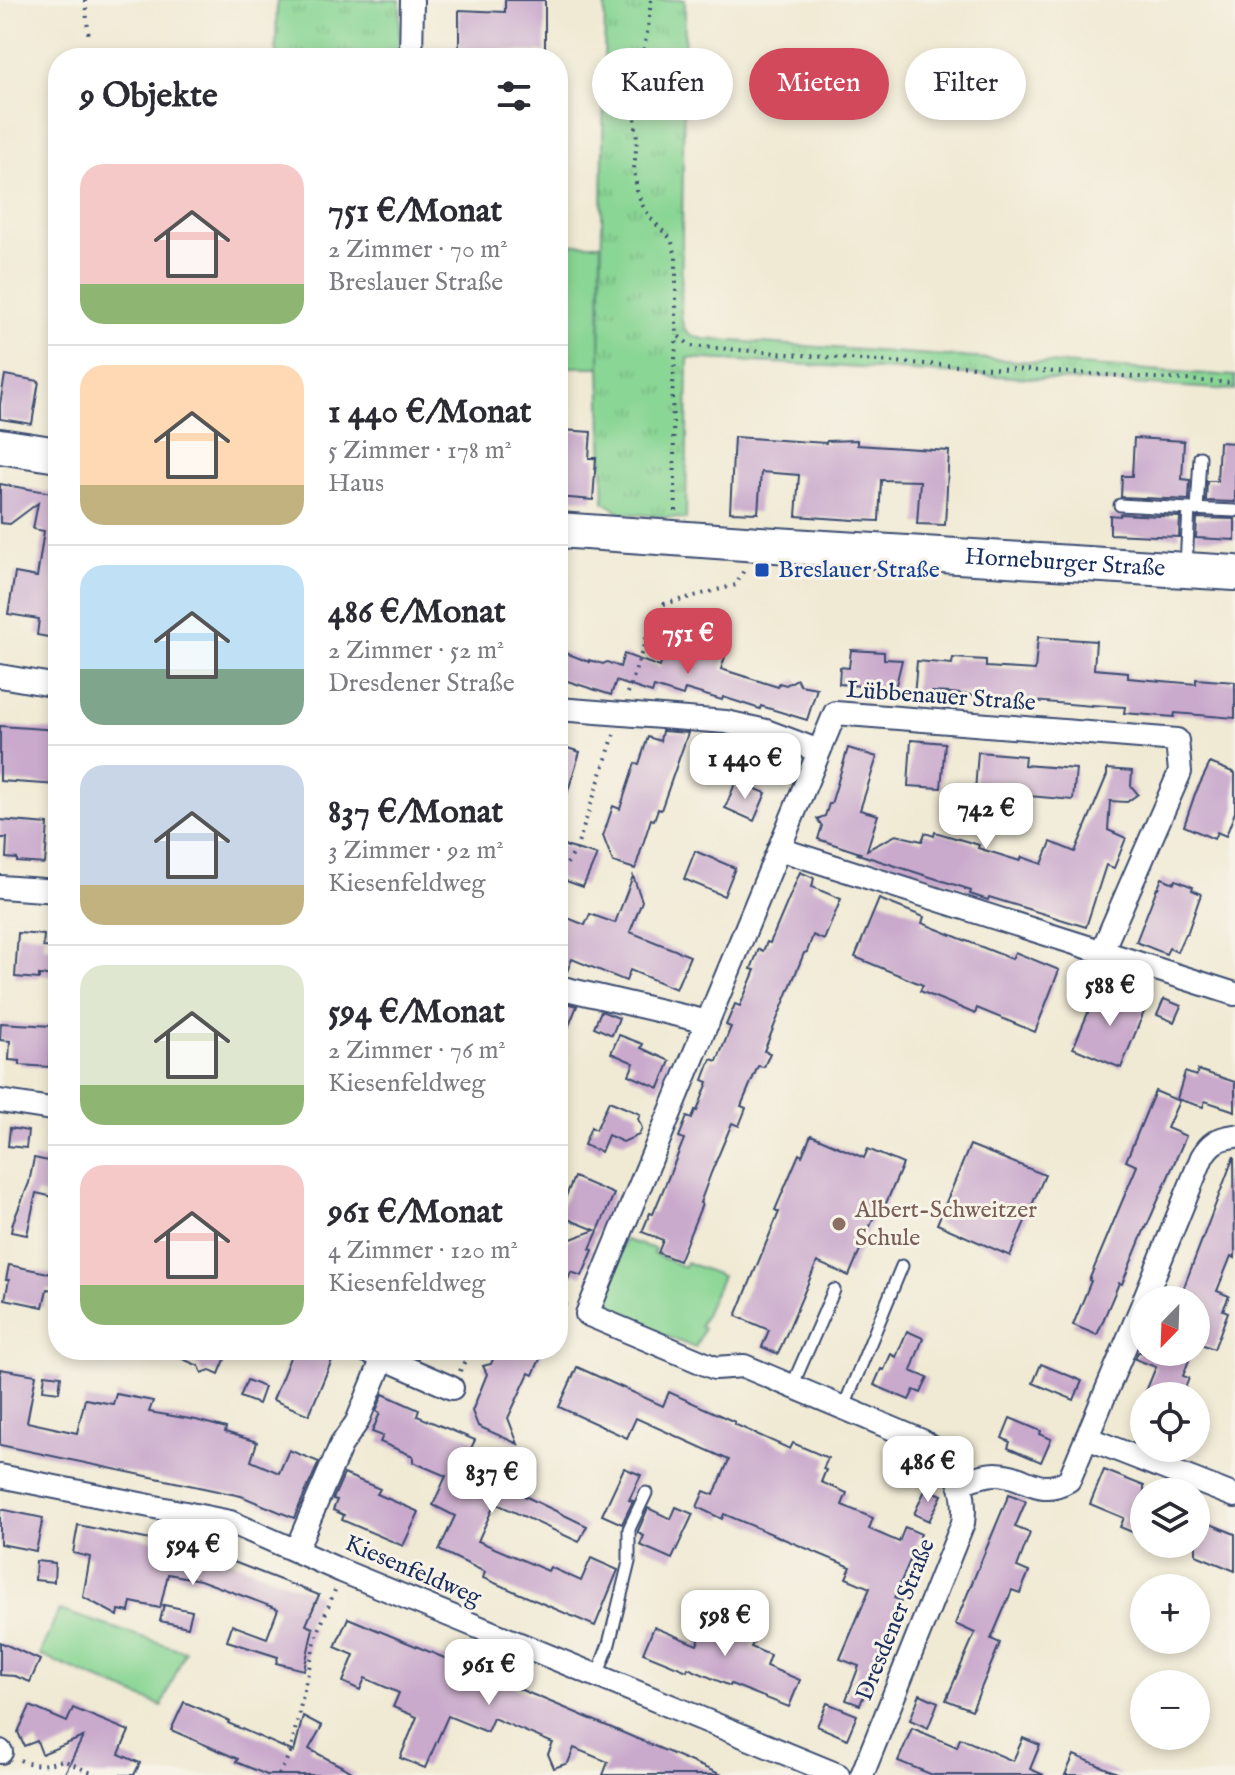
<!DOCTYPE html>
<html lang="de">
<meta charset="utf-8">
<style>
body{margin:0;font-family:"IM FELL English",serif;background:#f7f7f7;color:#2b2b33;height:100vh;display:flex;flex-direction:column;font-size:30px;white-space:nowrap}
*{box-sizing:border-box;margin:0}
p{font-size:26px;color:#7c7c81}
.icon{flex:none;width:44px;height:44px;fill:none;stroke:currentColor;stroke-width:2;stroke-linecap:round;stroke-linejoin:round}
.map{position:relative;flex:1;overflow:hidden}
.drawer{position:absolute;left:48px;top:48px;width:520px;height:1312px;display:flex;flex-direction:column;background:#fff;border-radius:32px;box-shadow:0 4px 12px #0003}
.drawer>*{flex:none}
.guide{position:absolute;left:592px;top:48px;width:522px;height:72px;display:flex;gap:16px}
.needle{width:52px;rotate:203deg}
.tools{position:absolute;left:1130px;top:1286px;display:grid;gap:16px}
.tools a{display:grid;place-items:center;width:80px;height:80px;border-radius:50%;background:#fff;box-shadow:0 4px 12px #0003;font-size:40px}
.price{position:absolute;translate:-50% -68px;padding:0 18px;border-radius:16px;background:#fff;color:#222;font-size:26px;line-height:52px;filter:drop-shadow(0 2px 4px #0008)}
.price::after{content:'';position:absolute;left:50%;top:48px;width:24px;height:18px;margin-left:-12px;background:inherit;clip-path:polygon(0 0,100% 0,50% 100%)}
.price.selected{background:#d1495b;color:#fff}
ul{padding:0;list-style:none}
li{display:flex;align-items:center;gap:24px;height:200px;padding:0 32px}
li+li{border-top:2px solid #e1e1e2}
li span{display:grid;place-items:center;flex:none;width:224px;height:160px;border-radius:24px;color:#555}
li>.icon{margin-inline-start:auto}
span .icon{width:96px;height:96px;fill:#fffc;stroke-width:1}
li b{font-size:34px}
h2{display:flex;justify-content:space-between;align-items:center;height:96px;padding:0 32px;font-size:34px}
.chip{padding:0 28px;border-radius:36px;background:#fff;box-shadow:0 4px 12px #0003;font-size:28px;line-height:72px}
.chip.selected{background:#d1495b;color:#fff}
.map>svg:first-child{display:block}
</style>
<div class="map">
<svg width="1235" height="1775" viewBox="0 0 1235 1775">
<defs>
<pattern id="grass-tufts" width="24" height="20" patternUnits="userSpaceOnUse" patternTransform="scale(2)"><rect width="24" height="20" fill="#8ad694"/><path d="M3 7l-1-3M5 7V3M7 7l1-3M15 17l-1-3M17 17v-4M19 17l1-3" fill="none" stroke="#76b882"/></pattern>
</defs>
<rect width="100%" height="100%" fill="#f7f3e8"/>
<filter id="ink" filterUnits="userSpaceOnUse"><feTurbulence type="fractalNoise" baseFrequency=".0125" numOctaves="2"/><feDisplacementMap in="SourceGraphic" scale="16" xChannelSelector="R" yChannelSelector="G"/><feConvolveMatrix kernelMatrix="1 2 1 2 8 2 1 2 1" color-interpolation-filters="sRGB"/></filter>
<filter id="wash" filterUnits="userSpaceOnUse"><feTurbulence type="fractalNoise" baseFrequency=".006" numOctaves="4" result="noise"/><feDisplacementMap in="SourceGraphic" scale="32" xChannelSelector="R" yChannelSelector="G"/><feGaussianBlur stdDeviation="1.8" result="paint"/><feColorMatrix in="noise" values="0 0 0 0 0 0 0 0 0 0 0 0 0 0 0 0 0 1.4 0 .05"/><feComposite in="paint" operator="in"/></filter>
<g filter="url(#wash)">
<rect width="100%" height="100%" fill="#f0ead4"/>
<!-- grass -->
<g fill="url(#grass-tufts)" stroke="#528279" stroke-width="2">
<path d="M277,0h123l-1,58h-123z"/>
<path d="M605,0h80l-4,314c1,16 6,21 22,25l532,37v14l-547,-32 -2,161 -64,-6 -18,-11 -4,-135z"/>
</g>
<!-- green -->
<g fill="#8ad694" stroke="#528279" stroke-width="2">
<path d="M558,244h43l-1,123h-42z"/>
<path d="M625,1240l30,9 -2,5 31,13 2,-5 36,14 -22,50 4,2 -9,20 -83,-34c-14,-31 1,-46 13,-74z"/>
<path d="M59,1610l126,41 -23,55 -123,-51z"/>
</g>
<g id="blocks">
<!-- building -->
<g fill="#c9a9cc">
<path d="M505,0h40v52l-86,-2v-40l46,2z"/>
<path d="M5,375l34,6 -7,43 -32,-5v-15z"/>
<path d="M562,430l29,2 -2,26h7l-3,42 -35,-3z"/>
<path d="M734,437l92,6 1,-2 30,-1v5l92,6 -4,74 -28,-1 3,-43 -39,-1 -2,41 -25,-1 -58,-4 3,-41 -38,-3 -3,41 -28,-1z"/>
<path d="M1134,438l50,3 -2,38 8,1 -1,20 -68,-3 1,-21h10z"/>
<path d="M1219,442l16,1v59l-29,-1 1,-20h10z"/>
<path d="M0,484l58,10v123l-4,21 -17,-3 2,-16 -31,-5 7,-41 22,4 7,-46 -11,-2 5,-26 -28,21 -10,-1z"/>
<path d="M1120,514l60,3 -1,20 -69,-3v-19l10,1z"/>
<path d="M1197,518l38,1v21l-39,-2z"/>
<path d="M675,618l19,6 -6,18 38,12 -5,15 57,18 1,-4 7,2 11,-6 3,6 17,3 -10,32 -46,-14 -1,3 -37,-12 -1,3 -37,-11 -2,7 -29,-9 -2,6 -36,-12 -5,14 -53,-17v-28l31,12v-2l14,4 4,-2 13,5 4,-13 36,13z"/>
<path d="M1038,637l58,4 -2,28 34,3v6l68,6v-5l39,3v36l-60,-5 -1,4 -50,-4 1,-6 -33,-2v1l-59,-5 -1,5 -50,-4 1,-6 -33,-3 -19,-1v6l-17,-1 3,-36 35,3 1,-6 33,2v7l49,3z"/>
<path d="M851,650l33,2v7l18,1 -7,29 -56,-5 1,-17 9,1z"/>
<path d="M0,726l58,4v55l-58,-4z"/>
<path d="M662,731l26,2 -27,77 -3,-1 -4,11 -3,-1 -16,50 -22,-7 -10,-26 10,-30 7,3 15,-46 4,1 9,-27 12,4z"/>
<path d="M911,740l34,3 -4,45 -33,-2z"/>
<path d="M558,745l22,7 -18,58h-4z"/>
<path d="M848,748l29,9 -17,53 18,5 -11,35 29,-15 26,6 3,-8 9,3 1,-4 44,13 -1,3 42,13 2,-4 20,7 9,-22 24,10 32,-77v-6l25,2 -1,15 7,8 -11,8 -17,-1 -2,29 18,8 -12,30 -8,-3 -20,62 -97,-30 -1,3 -18,-6 1,-3 -6,-2v-1l-107,-34 2,-1 -42,-14 4,-13 -5,-7 8,-3 4,-12h2z"/>
<path d="M978,752l47,4 -1,9 52,4 -3,31 -98,-9z"/>
<path d="M1210,763l25,10v39l-9,24 -9,-4 -3,7 -30,-13 11,-32z"/>
<path d="M736,781l30,12 -12,28 -29,-13z"/>
<path d="M0,820l48,4 -3,40 -28,-2v-3l-11,-1 1,-20h-7z"/>
<path d="M558,844l39,11 -14,32 -25,-9z"/>
<path d="M695,851l40,17 -11,28 -40,-17z"/>
<path d="M800,872l14,6 -2,9 29,12 -17,41 -11,-5 -6,17 -3,1 -40,98 6,2 -6,14 -6,-1 -9,21 -8,19 5,2 -7,18 -7,-3 -21,50 -11,30 2,1 -23,57 -21,-8 5,-13 -21,-8 8,-19 3,1 23,-55 8,-20 -5,-2 8,-20 5,2 3,-9 2,1 11,-29 -5,-2 8,-21 6,2 14,-34 -5,-2 9,-21 5,2 15,-36 -4,-1 8,-20 4,2 4,-9 3,1z"/>
<path d="M633,876l9,25 -12,31 60,24 -14,33 -46,-19 -4,11 -54,-22 -6,15 -8,-1v-44l5,-13 22,9 5,-11 25,9z"/>
<path d="M1162,878l12,5 2,-3 17,7 -1,3 9,4 -14,40h-2l-8,18 -8,-4 -3,6 -30,-12 21,-54h1z"/>
<path d="M879,899l45,18 -2,6 37,15 53,21 3,-7 44,18 -24,62 -58,-24 -2,6 -16,-7 -39,-16 3,-6 -68,-28z"/>
<path d="M18,933l26,2 -1,12 13,1 -1,29 -16,-2v4l-24,-2z"/>
<path d="M1099,987l47,20 -25,61 -48,-20z"/>
<path d="M1164,999l17,7 -7,16 -17,-7z"/>
<path d="M558,1001l19,5 -18,44h-1z"/>
<path d="M601,1011l18,7 -7,17 -18,-8z"/>
<path d="M1,1023l51,3 -3,41 -29,-2v-4l-11,-1 1,-19 -10,-1z"/>
<path d="M619,1035l24,9 -2,4 29,13 -11,27 -30,-13 5,-12 -23,-10z"/>
<path d="M1198,1070l37,12v29l-30,-10 -2,6 -26,-8 8,-27 11,4z"/>
<path d="M1155,1091l24,10 -12,27 19,8 -40,92h-1l-23,56 -3,-1 -22,52 -24,-10 18,-44 -2,-1 48,-114 -11,-5z"/>
<path d="M609,1101l31,13 -2,5 4,9 -3,7 -16,7 -15,-7 -7,17 -17,-7 7,-18 5,3z"/>
<path d="M10,1128l18,3 -2,17 -18,-2z"/>
<path d="M811,1135l53,23 4,-9 35,15 -19,44 -5,-3 -30,71 -32,-14 -39,92 -16,-7 7,-17 -33,-14 43,-104 -4,-2 24,-56 3,2z"/>
<path d="M970,1145l75,30 -35,81 -73,-32z"/>
<path d="M1234,1156l1,102 -4,-2 -14,35 12,5 -6,14 5,2 -14,37 -18,-7v-42h-17z"/>
<path d="M34,1158l24,5v35l-22,-5 -9,42 -16,-3 2,-10 16,-39z"/>
<path d="M574,1177l40,17 -24,55 3,1 -11,26 -11,-4 -12,31 -1,-59 37,-14 -37,-15z"/>
<path d="M9,1265l49,10 -2,15 -9,-1 -4,18 -38,-8 4,-19h-3z"/>
<path d="M907,1331l16,7 -12,33 17,7 -7,15 -7,-3 -5,10 -35,-15 7,-16 3,1 7,-16 5,3z"/>
<path d="M162,1350h67l-10,24 -9,-4 -8,3 -3,-7z"/>
<path d="M293,1350h16l23,10 -23,55 -36,-15z"/>
<path d="M497,1350h47l-11,25 -4,-2 -21,45 10,26 -40,-18 -6,-15 15,-37 -4,-8 8,-2z"/>
<path d="M1138,1352h54l-9,24 6,2 -7,18h-38l12,-29 -21,-8z"/>
<path d="M1041,1364l41,17 -8,19 -41,-17z"/>
<path d="M577,1367l86,39 6,-14 66,30 -1,2 56,25 3,-6 35,15 -5,11 3,1 -5,12 26,11 -5,12 31,13 -4,11 30,13 6,-15 16,7 -27,64 7,3 -41,104 -14,-5 13,-34 -19,-7 30,-71 -24,-10 5,-11 -127,-53 -2,5 -25,-12 7,-16 10,4 15,-35 -93,-42 -9,20 -68,-31z"/>
<path d="M0,1369l36,6 -9,47 50,11 8,-34 28,5 3,-10 37,7 -4,11 47,8 30,8 -1,4 32,10 -6,19 28,12 10,-23 30,12 -25,56 -53,-22 -241,-51z"/>
<path d="M45,1374l16,2 -2,16 -16,-2z"/>
<path d="M247,1380l17,7 -6,17 -18,-7z"/>
<path d="M383,1394l36,16 -2,6 58,24 -16,33 32,14 15,-31 17,8 -13,25 77,37 -8,16 -84,-39 -17,38 70,30 2,-4 31,14 10,-23 27,12 -23,56 -112,-48 2,-6 -46,-22 16,-34 -22,-11 13,-29 -33,-14v-6l-33,-14 3,-6 -11,-4 8,-19 -4,-2z"/>
<path d="M1010,1418l31,13 -1,3 11,5 -10,23 -33,-14 2,-6 -8,-4z"/>
<path d="M624,1468l17,7 -12,25 4,1 -11,23 -20,-9z"/>
<path d="M1104,1470l40,16v51l-24,-10 4,-9 -34,-14z"/>
<path d="M344,1474l36,15 -3,5 42,18 -16,34 -61,-26 2,-5 -11,-5 4,-10 -4,-1z"/>
<path d="M926,1488l16,7 -13,26 -15,-7z"/>
<path d="M1009,1494l17,7 -11,26 15,6 -13,34 12,5 -9,21 -8,-3 -21,49 9,4 -28,67 -26,-10 29,-67 -20,-9z"/>
<path d="M676,1507l17,7 -21,45 -32,-14 4,-9 -6,-3v-2l10,-23 23,11z"/>
<path d="M0,1509l43,9 -7,33 -36,-7z"/>
<path d="M1203,1521l32,13v37l-39,-16v-17z"/>
<path d="M78,1525l130,27 111,43 -13,30 7,3 -9,42 -28,-7 2,-6 -51,-16 5,-16 35,13 11,-29 -78,-29 -32,-6 -8,34 -29,-6 -2,10 -10,-2 -1,6 -35,-19 7,-40 -17,-4z"/>
<path d="M36,1561l19,2 -1,19 -19,-2z"/>
<path d="M715,1603l19,7 -6,14 28,13 -5,10 19,8 -4,11 34,14 -11,27 -58,-23 -1,2 -42,-18 -1,3 -44,-18 11,-26 43,18z"/>
<path d="M164,1605l28,6 -4,16 -28,-6z"/>
<path d="M348,1618l217,90 157,67h-119l5,-13 -34,-14 -6,15 -14,5 -6,-14 5,-11 -60,-25 -6,14 -39,-16 -23,52 -25,-10 17,-41 -24,-10 6,-14 -34,-15 -5,12 -17,-8 11,-27 -19,-8z"/>
<path d="M0,1642l40,18 -10,22 -15,-6 -15,-1z"/>
<path d="M920,1694l18,8 -10,26 -18,-8z"/>
<path d="M184,1702l45,19 -1,2 66,29 9,-36 19,10 -13,23 49,26h-91l-31,-13 2,-3 -67,-29z"/>
<path d="M827,1703l30,12 -10,24 -30,-13z"/>
<path d="M30,1706l37,16 6,-14 56,23 -10,23 21,9 -6,12h-70l19,-38 -41,17 -5,-13 -13,5 -6,-14z"/>
<path d="M912,1728l45,19 3,-9 53,23 10,-23 17,7 -10,24 14,6h-111l-35,-14z"/>
<path d="M1074,1755l48,20h-57z"/>
</g>
</g>
</g>
<g filter="url(#ink)">
<use href="#blocks" fill-opacity="0" stroke="#3b4b70" stroke-width="2"/>
<g fill="none" stroke-linecap="round" stroke-linejoin="round">
<!-- service casing -->
<g stroke="#3b4b70" stroke-width="15">
<g id="service">
<path d="M1120,505l69,4 -3,56"/>
<path d="M1190,509l45,2"/>
<path d="M1197,510l3,-53"/>
<path d="M792,1386l42,-96"/>
<path d="M843,1409l59,-143"/>
<path d="M597,1676l12,-32 20,-82v-33l17,-36"/>
</g>
</g>
<!-- minor casing -->
<g stroke="#3b4b70" stroke-width="26">
<g id="minor">
<path d="M411,58l1,-58"/>
<path d="M0,676l58,10"/>
<path d="M558,709l168,13 40,9 53,20"/>
<path d="M779,849l456,145"/>
<path d="M0,887l58,4"/>
<path d="M558,987l150,35"/>
<path d="M0,1101l58,9"/>
<path d="M1144,1300l58,-143c8,-14 16,-19 33,-21"/>
<path d="M365,1350l87,38"/>
<path d="M1087,1438l148,58"/>
<path d="M0,1476l230,46 112,49 496,204"/>
<path d="M960,1483c11,-4 24,-9 36,-9 30,0 41,25 73,6l75,-179"/>
<path d="M296,1550l45,-105 16,-23 26,-64"/>
<path d="M0,1751l1,1"/>
<path d="M862,1775l101,-252c5,-37 -9,-64 -41,-82l-178,-75 -29,2 -128,-54 248,-601 342,27 3,32 -78,179"/>
</g>
</g>
<!-- primary casing -->
<g stroke="#3b4b70" stroke-width="38">
<g id="primary">
<path d="M0,446l58,9"/>
<path id="s1" d="M558,530l201,14 476,29"/>
</g>
</g>
<!-- path -->
<g stroke="#3b4b70" stroke-width="4" stroke-dasharray="2 6" stroke-linecap="butt">
<path d="M85,0l4,39"/>
<path d="M651,0l-3,28 -8,38 -6,37 3,37 -3,29 3,22 6,15 9,14 19,19 5,17v69l1,10 14,11 171,14 373,23"/>
<path d="M676,511l-4,-115 5,-61"/>
<path d="M628,693l19,-57 17,-32 72,-19 8,-15"/>
<path d="M558,877l18,-27 38,-115"/>
<path d="M558,1301l12,5"/>
<path d="M460,1371l10,-21"/>
<path d="M20,1760c14,7 28,5 43,0l33,15"/>
<path d="M279,1775l11,-22 26,-116 19,-47"/>
</g>
<!-- service -->
<use href="#service" stroke="#fff" stroke-width="11"/>
<!-- minor -->
<use href="#minor" stroke="#fff" stroke-width="22"/>
<!-- primary -->
<use href="#primary" stroke="#fff" stroke-width="34"/>
</g>
</g>
<!-- markers -->
<rect fill="#1a4fb4" stroke="#f7f3e8" stroke-width="3" x="754" y="562" width="16" height="16" rx="4"/>
<circle fill="#8d6e63" stroke="#f7f3e8" stroke-width="3" cx="839" cy="1224" r="8"/>
<g text-anchor="middle" dominant-baseline="central" stroke-width="6" stroke-linejoin="round" paint-order="stroke">
<!-- street labels -->
<g font-size="24" fill="#1b2f5e" stroke="#f7f3e8">
<text stroke="none"><textPath href="#s1" startOffset="508">Horneburger Straße</textPath></text>
<text transform="translate(941 697) rotate(4)">Lübbenauer Straße</text>
<text transform="translate(413 1571) rotate(23)">Kiesenfeldweg</text>
<text transform="translate(896 1620) rotate(-68)">Dresdener Straße</text>
</g>
<!-- transit labels -->
<g font-size="24" fill="#164399" stroke="#f7f3e8" text-anchor="start">
<text x="778" y="570">Breslauer Straße</text>
</g>
<!-- education labels -->
<g font-size="24" fill="#785e54" stroke="#f7f3e8" text-anchor="start">
<text x="855" y="1210">Albert-Schweitzer<tspan x="855" dy="28">Schule</tspan></text>
</g>
</g>
</svg>
<div class="tools">
<a><svg class="needle" viewBox="-14 -14 28 28"><path d="M0-13l5 13h-10z" fill="#e53935"/><path d="M0 13l5-13h-10z" fill="#7c7c81"/></svg></a>
<a><svg class="icon" aria-label="locate" viewBox="0 0 24 24"><circle cx="12" cy="12" r="6"/><path d="M12 2v4M12 18v4M2 12h4M18 12h4"/></svg></a>
<a><svg class="icon" aria-label="layers" viewBox="0 0 24 24"><path d="M12 4l9 5-9 5-9-5zM3 14l9 5 9-5"/></svg></a>
<a>+</a>
<a>−</a>
</div>
<b class="price selected" style="left:688px;top:676px">751 €</b>
<b class="price" style="left:745px;top:801px">1 440 €</b>
<b class="price" style="left:986px;top:851px">742 €</b>
<b class="price" style="left:1110px;top:1028px">588 €</b>
<b class="price" style="left:928px;top:1504px">486 €</b>
<b class="price" style="left:492px;top:1515px">837 €</b>
<b class="price" style="left:193px;top:1587px">594 €</b>
<b class="price" style="left:725px;top:1658px">598 €</b>
<b class="price" style="left:489px;top:1707px">961 €</b>
<div class="guide">
<a class="chip">Kaufen</a>
<a class="chip selected">Mieten</a>
<a class="chip">Filter</a>
</div>
<section class="drawer">
<h2>9 Objekte<svg class="icon" aria-label="filters" viewBox="0 0 24 24"><path d="M4 7h16M4 17h16"/><circle cx="9" cy="7" r="2"/><circle cx="15" cy="17" r="2"/></svg></h2>
<ul>
<li><span style="background:linear-gradient(#f6c9c9 75%,#8fb573 0)"><svg class="icon" aria-label="home" viewBox="0 0 24 24"><path d="M3 11l9-7 9 7M6 9v11h12V9"/></svg></span><div><b>751 €/Monat</b><p>2 Zimmer · 70 m²</p><p>Breslauer Straße</p></div></li>
<li><span style="background:linear-gradient(#ffd9b3 75%,#c2b280 0)"><svg class="icon" aria-label="home" viewBox="0 0 24 24"><path d="M3 11l9-7 9 7M6 9v11h12V9"/></svg></span><div><b>1 440 €/Monat</b><p>5 Zimmer · 178 m²</p><p>Haus</p></div></li>
<li><span style="background:linear-gradient(#bfe0f5 65%,#7fa58c 0)"><svg class="icon" aria-label="home" viewBox="0 0 24 24"><path d="M3 11l9-7 9 7M6 9v11h12V9"/></svg></span><div><b>486 €/Monat</b><p>2 Zimmer · 52 m²</p><p>Dresdener Straße</p></div></li>
<li><span style="background:linear-gradient(#c9d6e8 75%,#c2b280 0)"><svg class="icon" aria-label="home" viewBox="0 0 24 24"><path d="M3 11l9-7 9 7M6 9v11h12V9"/></svg></span><div><b>837 €/Monat</b><p>3 Zimmer · 92 m²</p><p>Kiesenfeldweg</p></div></li>
<li><span style="background:linear-gradient(#dfe7d0 75%,#8fb573 0)"><svg class="icon" aria-label="home" viewBox="0 0 24 24"><path d="M3 11l9-7 9 7M6 9v11h12V9"/></svg></span><div><b>594 €/Monat</b><p>2 Zimmer · 76 m²</p><p>Kiesenfeldweg</p></div></li>
<li><span style="background:linear-gradient(#f6c9c9 75%,#8fb573 0)"><svg class="icon" aria-label="home" viewBox="0 0 24 24"><path d="M3 11l9-7 9 7M6 9v11h12V9"/></svg></span><div><b>961 €/Monat</b><p>4 Zimmer · 120 m²</p><p>Kiesenfeldweg</p></div></li>
</ul>
</section>
</div>
